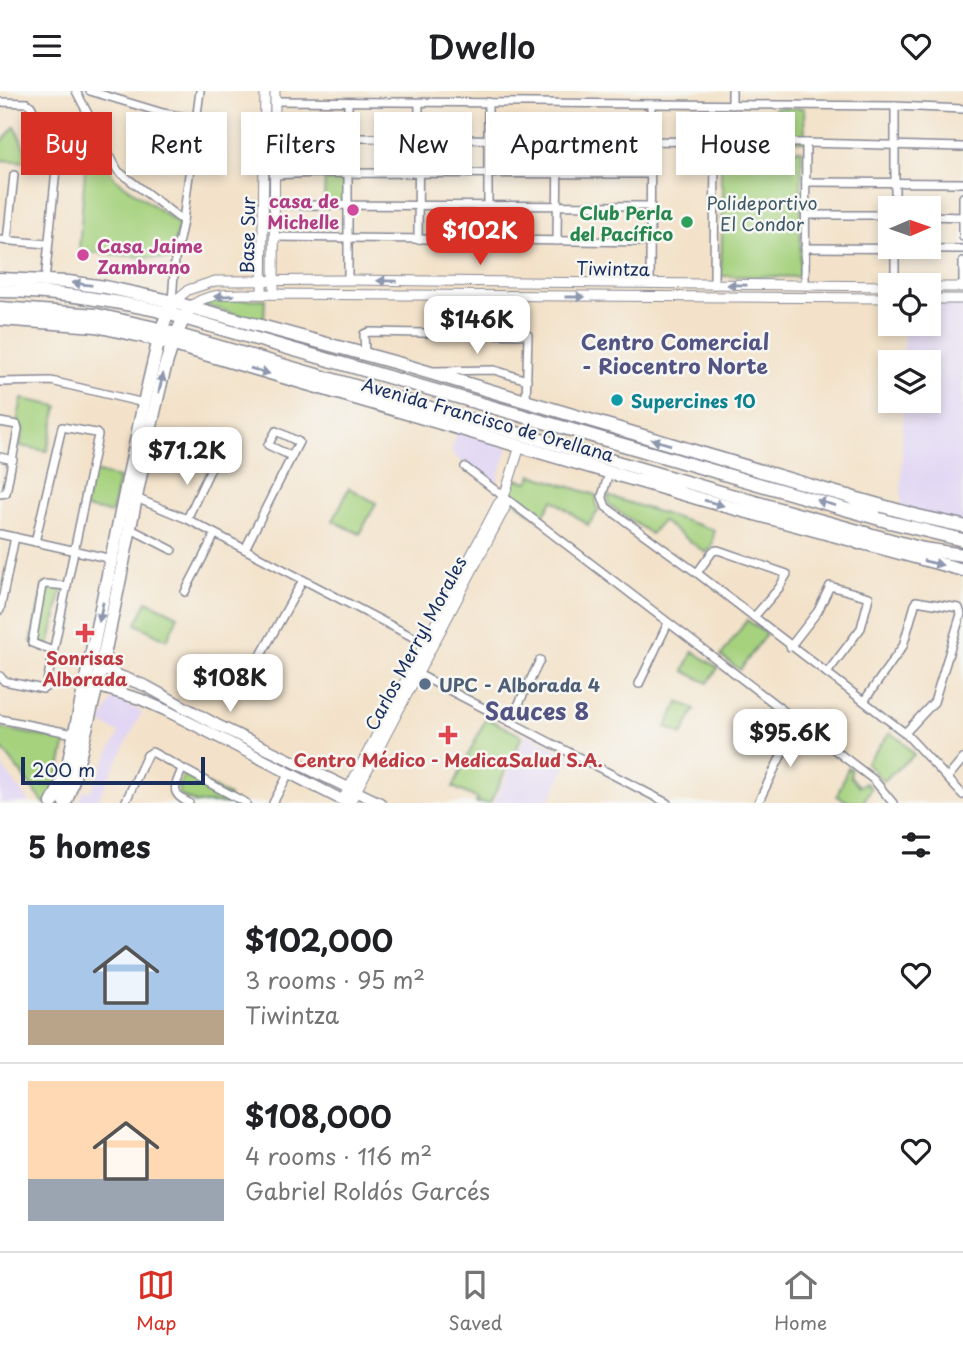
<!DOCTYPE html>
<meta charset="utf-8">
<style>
body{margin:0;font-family:"Playpen Sans",sans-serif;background:#f6f6f6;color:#202124;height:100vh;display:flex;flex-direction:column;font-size:26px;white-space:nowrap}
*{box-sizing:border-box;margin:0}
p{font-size:23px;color:#757577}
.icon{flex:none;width:38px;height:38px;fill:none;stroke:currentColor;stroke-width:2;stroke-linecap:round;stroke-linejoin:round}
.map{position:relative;height:712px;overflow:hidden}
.sheet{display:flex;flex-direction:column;background:#fff;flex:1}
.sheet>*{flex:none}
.top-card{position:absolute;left:21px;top:21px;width:922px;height:63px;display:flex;gap:14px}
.needle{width:46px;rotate:88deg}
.fabs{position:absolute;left:878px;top:105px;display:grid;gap:14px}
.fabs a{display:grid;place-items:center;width:63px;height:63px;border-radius:0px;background:#fff;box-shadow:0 4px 10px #0003;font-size:35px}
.scale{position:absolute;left:21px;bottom:18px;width:184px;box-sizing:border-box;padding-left:7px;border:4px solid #1b2f5e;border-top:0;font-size:19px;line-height:24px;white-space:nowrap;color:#1b2f5e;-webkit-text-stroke:5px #f6f6f2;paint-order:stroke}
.price{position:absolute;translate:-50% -60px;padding:0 16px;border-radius:14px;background:#fff;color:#222;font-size:23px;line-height:46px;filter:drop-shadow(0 2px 4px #0008)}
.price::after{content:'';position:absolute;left:50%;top:42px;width:21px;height:16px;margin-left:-10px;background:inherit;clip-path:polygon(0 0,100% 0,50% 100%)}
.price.on{background:#d93025;color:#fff}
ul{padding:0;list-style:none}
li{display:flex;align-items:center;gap:21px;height:175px;padding:0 28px}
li+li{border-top:2px solid #e0e0e0}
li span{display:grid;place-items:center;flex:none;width:196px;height:140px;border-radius:0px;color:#555}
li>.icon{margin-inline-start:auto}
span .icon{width:84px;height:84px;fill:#fffc;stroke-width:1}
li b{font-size:30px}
h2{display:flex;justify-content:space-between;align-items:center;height:84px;padding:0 28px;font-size:30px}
.tag{padding:0 24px;border-radius:0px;background:#fff;box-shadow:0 4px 10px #0003;font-size:24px;line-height:63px}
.tag.on{background:#d93025;color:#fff}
header{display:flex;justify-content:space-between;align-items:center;height:91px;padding:0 28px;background:#fff;font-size:32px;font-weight:600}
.dock{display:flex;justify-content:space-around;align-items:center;height:98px;border-top:2px solid #e0e0e0;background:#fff;font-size:19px;color:#757577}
.dock a{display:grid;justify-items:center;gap:4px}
.dock .on{color:#d93025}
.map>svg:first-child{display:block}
</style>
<header><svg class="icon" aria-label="menu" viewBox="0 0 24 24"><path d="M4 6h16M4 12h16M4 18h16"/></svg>Dwello<svg class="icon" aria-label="heart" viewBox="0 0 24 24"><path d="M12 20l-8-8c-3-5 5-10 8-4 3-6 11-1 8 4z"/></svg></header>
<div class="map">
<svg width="963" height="712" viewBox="0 0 963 712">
<rect width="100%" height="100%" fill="#f6f6f2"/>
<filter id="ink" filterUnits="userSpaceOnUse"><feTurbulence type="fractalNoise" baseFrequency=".0143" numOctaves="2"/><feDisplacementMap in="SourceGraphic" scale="14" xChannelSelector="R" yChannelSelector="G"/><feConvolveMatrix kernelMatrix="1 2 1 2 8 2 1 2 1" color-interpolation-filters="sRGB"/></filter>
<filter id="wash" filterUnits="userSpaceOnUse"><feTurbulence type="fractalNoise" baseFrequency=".00686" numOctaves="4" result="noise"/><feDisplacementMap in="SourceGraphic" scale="28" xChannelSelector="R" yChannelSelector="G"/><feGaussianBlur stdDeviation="1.57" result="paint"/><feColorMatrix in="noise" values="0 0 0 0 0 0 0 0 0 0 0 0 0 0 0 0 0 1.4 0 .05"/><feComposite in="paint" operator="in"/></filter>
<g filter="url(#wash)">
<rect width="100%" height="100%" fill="#f3e2c9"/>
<!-- built -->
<g fill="#e0d4f4">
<path d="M929,209h34v223l-62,-15 2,-107h26v-39h-25v-38h25z"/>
<path d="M457,341l51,16 -13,39 -44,-34z"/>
<path d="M113,607l29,14 -44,87 6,4h-27l7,-13 6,2 29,-59 -18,-10z"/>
<path d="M527,642l44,24 -23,46h-52l-2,-1z"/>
<path d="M0,673l30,39h-30z"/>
</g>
<!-- green -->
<g fill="#a6d27e" stroke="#60806e" stroke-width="2">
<path d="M774,17h30l1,33h-33z"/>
<path d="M15,35l15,36 -30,-2v-16z"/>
<path d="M723,59h79l-2,127 -79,-1 2,-91h-2v-28l2,-1z"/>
<path d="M102,69l14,19 63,45 -8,36 -92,-9 6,-82z"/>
<path d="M325,82l21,1v30l-22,-2z"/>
<path d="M265,208l-1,23 -60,-17 2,-4z"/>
<path d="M22,308l36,7 -11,45 -27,-5 3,-18 -6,-6z"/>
<path d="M93,381l26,6 -7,35 -28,-5z"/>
<path d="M532,384l64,20v11l3,4 -11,15 -35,-25 -13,20 -24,-18 -6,-12 4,-11 15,3z"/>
<path d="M349,397l27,15 -16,31 -27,-13z"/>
<path d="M608,405l106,34 -2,17 -6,6 -44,-32 -11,13 -42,-29z"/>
<path d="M44,493l18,5 -13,57 -18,-4z"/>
<path d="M147,510l31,15 -11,24 -31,-16z"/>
<path d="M747,529l19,14 -26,36 -19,-14z"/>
<path d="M693,560l25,17 -10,15 -24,-12z"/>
<path d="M679,611l16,7 -13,26 -16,-8z"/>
<path d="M486,627l36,18 -32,67h-14l2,-4 -25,-12z"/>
<path d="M0,637l66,13 -9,41 -9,21h-4l-44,-57z"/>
<path d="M890,642l12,8 12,14 -31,26 -17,-18z"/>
<path d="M848,676l3,2 -1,7 9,10 7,-3 5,5 -8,15h-12l-14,-7z"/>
<path d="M185,682l44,23 -3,7h-30l-16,-8 -2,-8z"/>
</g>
</g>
<g filter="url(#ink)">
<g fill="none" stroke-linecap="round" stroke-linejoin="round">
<!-- minor casing -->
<g stroke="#878894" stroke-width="10">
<g id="minor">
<path d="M76,0l42,80 65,50"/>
<path d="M90,0l73,22 33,6"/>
<path d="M732,0v14"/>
<path d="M275,10l620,5 68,3"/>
<path d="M0,11l27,1 4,3 26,53 -12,122"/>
<path d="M348,11v178"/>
<path d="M895,15v102"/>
<path d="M275,46l531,6 157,4"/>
<path d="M275,84l39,-2 336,1"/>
<path d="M806,91l157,1"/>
<path d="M963,106v40"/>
<path d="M275,114l375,1"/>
<path d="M806,124h85"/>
<path d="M929,125l34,1"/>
<path d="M275,146l375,5"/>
<path d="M0,149l48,4"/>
<path d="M418,149l1,-137"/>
<path d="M488,149v-138"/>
<path d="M7,150l7,-66"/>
<path d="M557,150l1,-101"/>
<path d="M895,156v38"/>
<path d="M805,157l158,1"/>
<path d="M650,193l1,-180"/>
<path d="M714,194l1,-143"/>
<path d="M805,195l1,-143"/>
<path d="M963,196v-26"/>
<path d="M172,211l3,-43 8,-38 17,-130"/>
<path d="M365,263l-1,-20 5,-2 159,3 -2,68"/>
<path d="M435,280l59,-1 33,10"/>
<path d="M0,291l51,-1 93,22"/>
<path d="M0,331l17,3 1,4 -12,64 -6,1"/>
<path d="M0,366l13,3"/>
<path d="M465,376l409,313 19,23"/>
<path d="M609,382l-7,23 4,11 91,66 208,160 58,62"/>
<path d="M136,407l51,21 241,126"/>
<path d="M187,428l25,-53"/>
<path d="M131,438l41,21"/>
<path d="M0,443l112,25"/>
<path d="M245,458l54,-107 -23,-11 -8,14 23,11"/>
<path d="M697,482l16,-22 5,-1 69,24 -8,14 -25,29"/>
<path d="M185,501l30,-58"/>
<path d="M0,519l15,-73"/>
<path d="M790,556l28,-36 12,-25 39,11 -8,31 -34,45"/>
<path d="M53,560l-21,-8 10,-57 3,-2 22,2"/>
<path d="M261,564l42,-75"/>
<path d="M416,582l251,130"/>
<path d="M0,585l4,5 39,8 3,-2 52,-252 -2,-2 -34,-6 -27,115"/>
<path d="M639,593l29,-61"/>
<path d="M864,610l39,-55 13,-45 43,7 2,6 -27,88 -29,31"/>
<path d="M0,628l74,15"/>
<path d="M510,631l30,-62"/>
<path d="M182,678c-7,18 -13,24 7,34"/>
<path d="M948,686l15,-18"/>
<path d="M125,712l22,-48 5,-3 94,51"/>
<path d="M273,712l16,-30"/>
<path d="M758,712l39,-80"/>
</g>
</g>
<!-- tertiary casing -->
<g stroke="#878894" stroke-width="11">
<g id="tertiary">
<path d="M929,196h34"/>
<path d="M262,203l3,-203"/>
<path d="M274,203l1,-203"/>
<path d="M929,208h34"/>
<path d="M172,212l16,-13 27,-9 133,-1 543,6"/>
<path d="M189,217c18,-18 49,-13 73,-14l629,4"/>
<path d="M342,710l156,-297 6,-7"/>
<path d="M350,712l155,-295 -1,-11 16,-51"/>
</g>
</g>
<!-- secondary casing -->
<g stroke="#878894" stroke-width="13">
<g id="secondary">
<path d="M96,576l50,19 71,39 163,78"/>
<path d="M89,593l51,15 25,11 183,93"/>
</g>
</g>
<!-- primary casing -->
<g stroke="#878894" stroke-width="15">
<g id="primary">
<path d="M0,188l68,3 37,5 56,12 236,64 425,126 96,27 45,10"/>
<path d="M0,228l96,7 54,12 557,163 256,69"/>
<path d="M52,712l14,-28 78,-372 17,-73 10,-24"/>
<path d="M65,712c11,-26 16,-54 23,-82 25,-94 40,-191 61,-286 10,-43 17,-87 40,-126"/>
</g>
</g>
<!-- trunk casing -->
<g stroke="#878894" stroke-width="15">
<g id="trunk">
<path d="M0,200c53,0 104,8 156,19l734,212 73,18"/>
<path d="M0,217l97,7 54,12 635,184 137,38 40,6"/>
<path d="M640,390l38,4"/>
<path d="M849,405l25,17"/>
<path d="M836,440l23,12"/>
</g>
</g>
<!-- minor -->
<use href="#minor" stroke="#fff" stroke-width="7"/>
<!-- tertiary -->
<use href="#tertiary" stroke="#fff" stroke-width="9"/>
<!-- secondary -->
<use href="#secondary" stroke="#fff" stroke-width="10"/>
<!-- primary -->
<use href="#primary" stroke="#fff" stroke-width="12"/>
<!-- trunk -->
<use href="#trunk" stroke="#fff" stroke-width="12"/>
</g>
<!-- one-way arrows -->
<defs><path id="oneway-solid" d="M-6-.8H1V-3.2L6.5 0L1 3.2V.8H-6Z" transform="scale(1.75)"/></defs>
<g fill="#8d97ae">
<use href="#oneway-solid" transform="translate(387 190) rotate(-179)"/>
<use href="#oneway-solid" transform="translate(82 193) rotate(-173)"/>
<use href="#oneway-solid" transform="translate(737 194) rotate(-179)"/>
<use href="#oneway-solid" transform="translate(224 205) rotate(177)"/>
<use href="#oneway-solid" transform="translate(575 206)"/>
<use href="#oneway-solid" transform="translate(260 280) rotate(16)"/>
<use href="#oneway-solid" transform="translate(161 292) rotate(-77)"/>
<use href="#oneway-solid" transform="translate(661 351) rotate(-164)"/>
<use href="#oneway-solid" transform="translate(714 412) rotate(16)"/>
<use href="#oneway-solid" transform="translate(826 412) rotate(-164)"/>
<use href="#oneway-solid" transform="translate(933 472) rotate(13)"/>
<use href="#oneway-solid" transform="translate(101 521) rotate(102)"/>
</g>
</g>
<!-- markers -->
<g fill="#d1479c" stroke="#f6f6f2" stroke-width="2.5">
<circle cx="353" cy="119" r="7"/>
<circle cx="83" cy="164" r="7"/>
</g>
<circle fill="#2e9e5b" stroke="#f6f6f2" stroke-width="2.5" cx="687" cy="131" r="7"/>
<circle fill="#0f9aa8" stroke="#f6f6f2" stroke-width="2.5" cx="617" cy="309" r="7"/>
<g fill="#e0444e" stroke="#f6f6f2" stroke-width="2.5">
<path d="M81.5 531.5h7v7h7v7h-7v7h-7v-7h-7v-7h7z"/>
<path d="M444.5 633.5h7v7h7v7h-7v7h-7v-7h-7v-7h7z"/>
</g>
<circle fill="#5c6f8a" stroke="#f6f6f2" stroke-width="2.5" cx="425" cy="593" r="7"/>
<g text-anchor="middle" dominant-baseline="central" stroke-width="5" stroke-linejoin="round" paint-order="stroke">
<!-- hotel labels -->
<g font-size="18" font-weight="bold" fill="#b23c85" stroke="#f6f6f2" text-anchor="end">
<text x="339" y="109">casa de<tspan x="339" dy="21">Michelle</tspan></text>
<text x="97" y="154" text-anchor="start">Casa Jaime<tspan x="97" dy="21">Zambrano</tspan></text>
</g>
<!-- park labels -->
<g font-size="18" fill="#3e5866" stroke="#f6f6f2">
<text x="762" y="111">Polideportivo<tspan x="762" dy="21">El Condor</tspan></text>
</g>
<!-- leisure labels -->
<g font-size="18" font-weight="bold" fill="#27864d" stroke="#f6f6f2" text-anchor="end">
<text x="673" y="121">Club Perla<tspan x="673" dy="21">del Pacífico</tspan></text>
</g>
<!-- street labels -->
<g font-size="18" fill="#1b2f5e" stroke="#f6f6f2">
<text transform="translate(247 144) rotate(-89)">Base Sur</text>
<text transform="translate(613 177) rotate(1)">Tiwintza</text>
<text transform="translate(488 328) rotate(16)">Avenida Francisco de Orellana</text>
<text transform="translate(415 552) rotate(-62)">Carlos Merryl Morales</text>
</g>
<!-- culture labels -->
<g font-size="18" font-weight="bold" fill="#0d838f" stroke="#f6f6f2" text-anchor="start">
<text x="631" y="309">Supercines 10</text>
</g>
<!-- health labels -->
<g font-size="18" font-weight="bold" fill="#be3a42" stroke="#f6f6f2">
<text x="85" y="566">Sonrisas<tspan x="85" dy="21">Alborada</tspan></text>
<text x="448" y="668">Centro Médico - MedicaSalud S.A.</text>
</g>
<!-- service labels -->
<g font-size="18" font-weight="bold" fill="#4e5e75" stroke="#f6f6f2" text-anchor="start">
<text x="439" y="593">UPC - Alborada 4</text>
</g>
<!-- quarter labels -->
<g font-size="21" font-weight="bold" fill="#535483" stroke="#f6f6f2">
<text x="675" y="250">Centro Comercial<tspan x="675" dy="24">- Riocentro Norte</tspan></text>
</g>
<!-- district labels -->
<g font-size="24" font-weight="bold" fill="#535483" stroke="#f6f6f2">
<text x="537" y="619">Sauces 8</text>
</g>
</g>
</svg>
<div class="fabs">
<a><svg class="needle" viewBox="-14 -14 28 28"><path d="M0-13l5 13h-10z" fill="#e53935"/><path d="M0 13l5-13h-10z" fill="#757577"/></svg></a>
<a><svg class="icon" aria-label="locate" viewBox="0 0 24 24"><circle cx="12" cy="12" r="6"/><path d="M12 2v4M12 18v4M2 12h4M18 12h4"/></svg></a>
<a><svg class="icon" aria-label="layers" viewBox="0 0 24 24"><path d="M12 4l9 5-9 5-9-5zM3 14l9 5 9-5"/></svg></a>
</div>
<div class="scale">200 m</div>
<b class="price on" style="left:480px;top:176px">$102K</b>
<b class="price" style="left:477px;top:265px">$146K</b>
<b class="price" style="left:187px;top:396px">$71.2K</b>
<b class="price" style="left:230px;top:623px">$108K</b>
<b class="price" style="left:790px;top:678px">$95.6K</b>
<div class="top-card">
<a class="tag on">Buy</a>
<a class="tag">Rent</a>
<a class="tag">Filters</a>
<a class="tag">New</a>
<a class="tag">Apartment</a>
<a class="tag">House</a>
</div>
</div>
<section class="sheet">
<h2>5 homes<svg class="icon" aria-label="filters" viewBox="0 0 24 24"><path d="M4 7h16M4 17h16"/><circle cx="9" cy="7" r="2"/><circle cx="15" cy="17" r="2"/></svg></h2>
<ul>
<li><span style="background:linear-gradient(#a9c7e8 75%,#b9a48a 0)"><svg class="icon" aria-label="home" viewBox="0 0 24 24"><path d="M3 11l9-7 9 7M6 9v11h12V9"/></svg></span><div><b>$102,000</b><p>3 rooms · 95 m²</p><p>Tiwintza</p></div><svg class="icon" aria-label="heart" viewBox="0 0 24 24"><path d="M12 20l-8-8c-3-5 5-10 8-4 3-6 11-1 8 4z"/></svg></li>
<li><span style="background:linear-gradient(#ffd9b3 70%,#9aa5b1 0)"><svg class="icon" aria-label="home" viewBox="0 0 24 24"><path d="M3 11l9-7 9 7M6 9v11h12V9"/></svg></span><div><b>$108,000</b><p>4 rooms · 116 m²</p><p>Gabriel Roldós Garcés</p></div><svg class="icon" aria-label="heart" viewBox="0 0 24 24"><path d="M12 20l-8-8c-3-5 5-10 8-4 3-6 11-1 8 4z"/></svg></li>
</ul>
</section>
<nav class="dock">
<a class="on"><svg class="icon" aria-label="map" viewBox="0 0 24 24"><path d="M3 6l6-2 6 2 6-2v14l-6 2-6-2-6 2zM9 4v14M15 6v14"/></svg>Map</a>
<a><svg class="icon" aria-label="saved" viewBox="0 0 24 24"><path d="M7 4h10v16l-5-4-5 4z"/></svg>Saved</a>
<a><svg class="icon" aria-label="home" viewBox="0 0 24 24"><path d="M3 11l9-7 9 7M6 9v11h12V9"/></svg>Home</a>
</nav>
